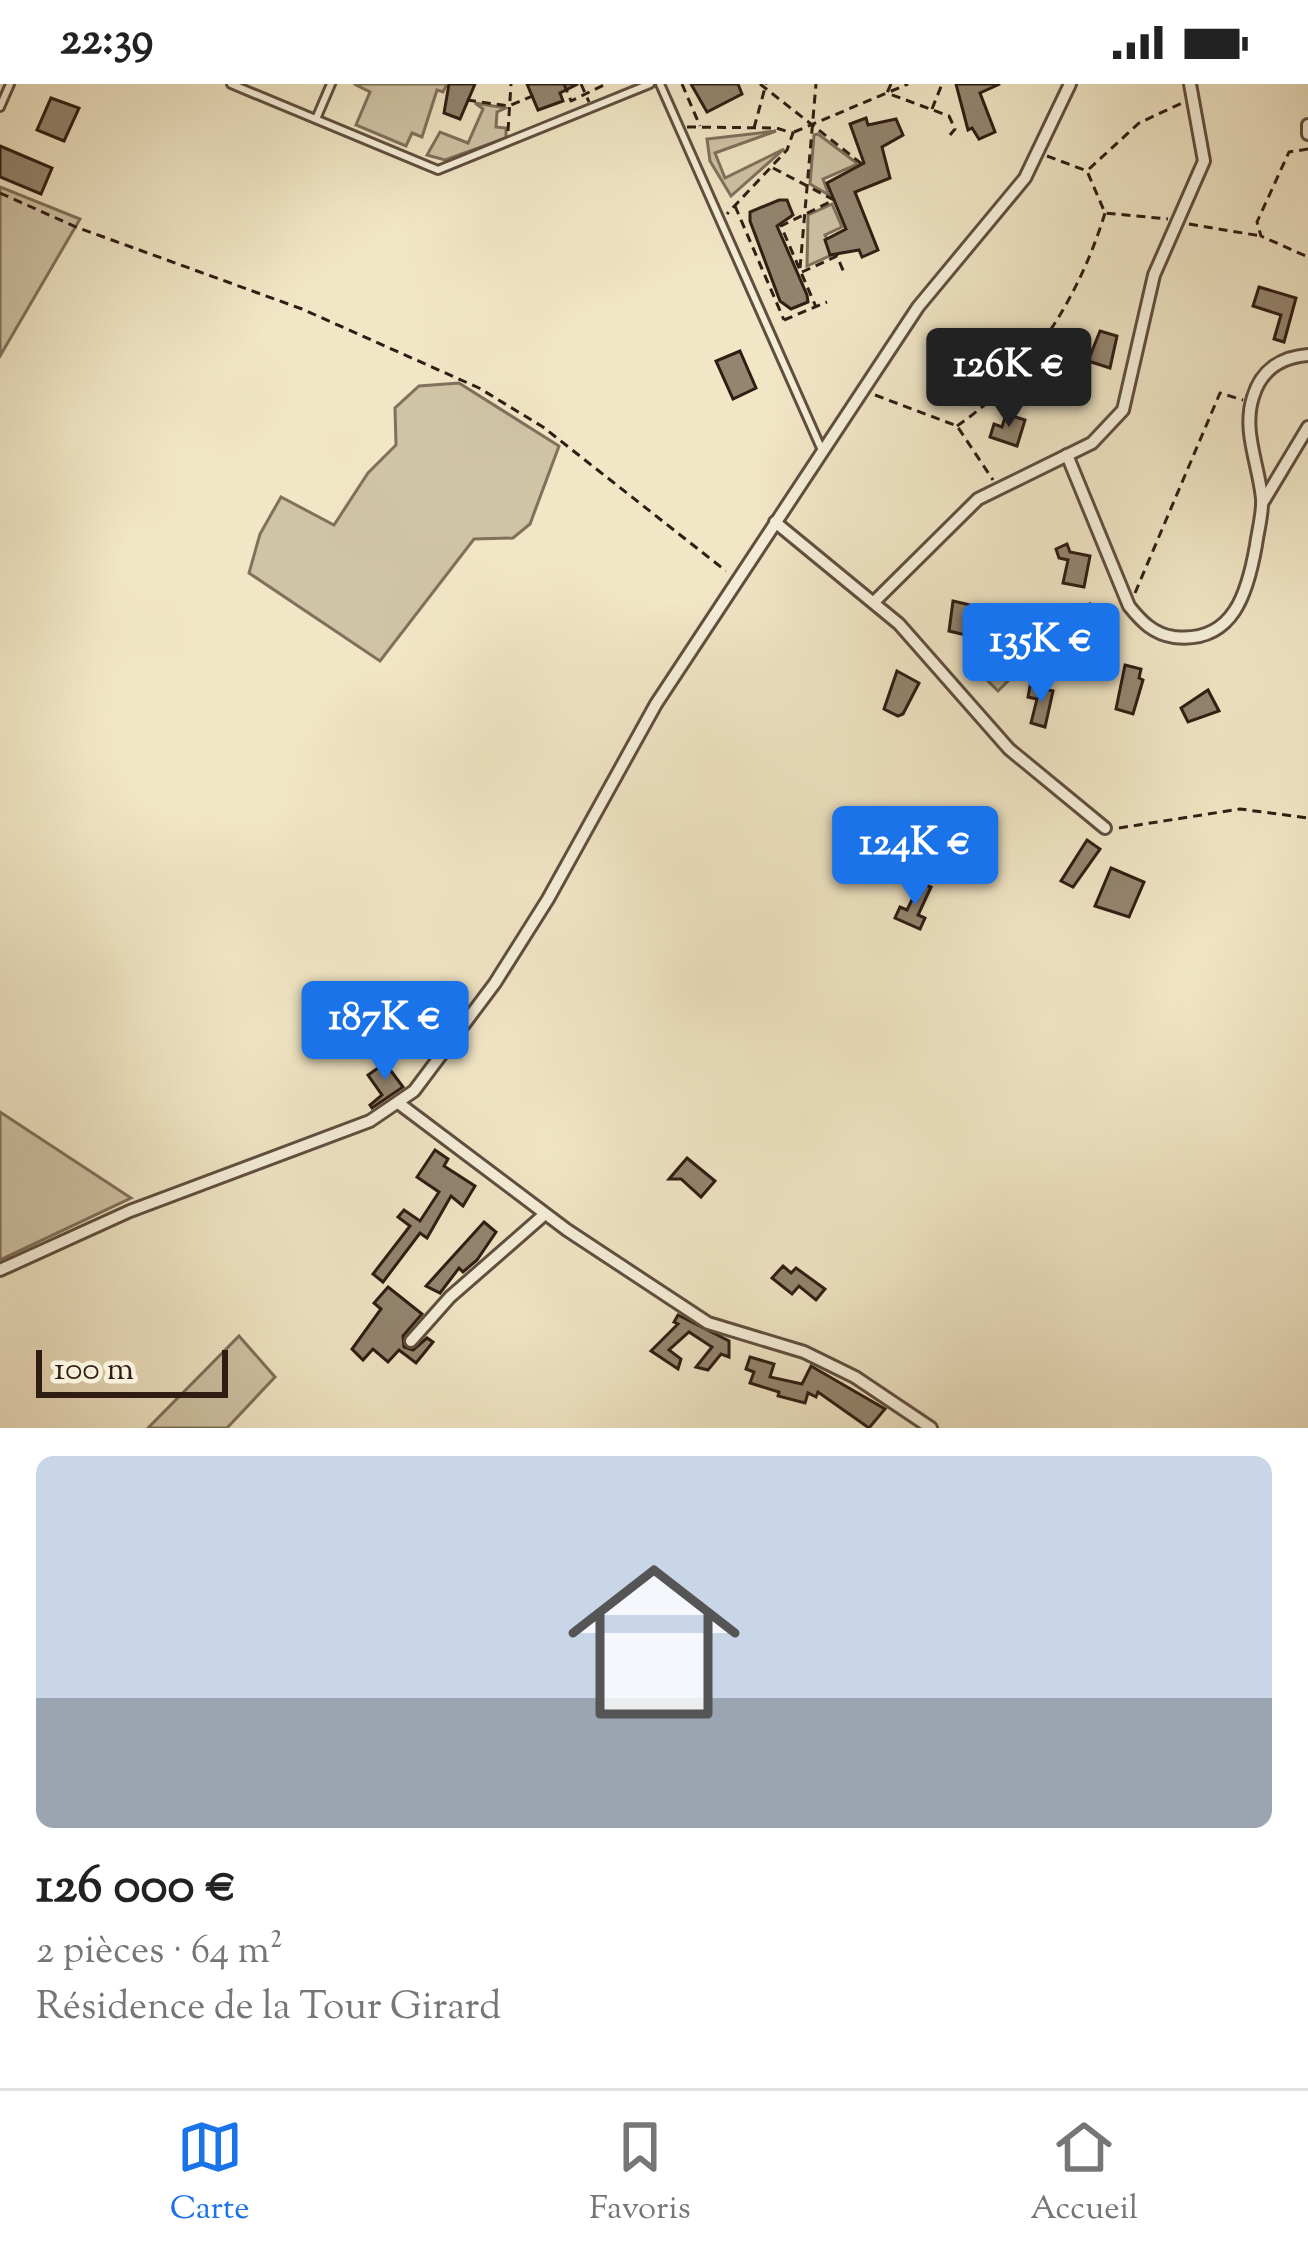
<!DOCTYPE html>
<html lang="fr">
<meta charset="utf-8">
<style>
body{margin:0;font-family:"Sorts Mill Goudy",serif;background:#f2f2f2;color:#222;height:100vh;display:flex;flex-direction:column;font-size:45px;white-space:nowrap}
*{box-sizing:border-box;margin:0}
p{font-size:39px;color:#767676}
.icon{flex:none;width:66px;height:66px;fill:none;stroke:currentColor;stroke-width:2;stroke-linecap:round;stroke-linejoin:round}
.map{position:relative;height:1344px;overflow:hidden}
.side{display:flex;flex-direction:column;background:#fff;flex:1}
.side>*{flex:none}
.scale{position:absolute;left:36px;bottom:30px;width:192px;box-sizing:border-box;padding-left:12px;border:6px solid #2f1c12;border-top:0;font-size:33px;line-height:42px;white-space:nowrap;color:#2f1c12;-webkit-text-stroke:9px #f6efda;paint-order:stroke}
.price{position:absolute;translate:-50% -102px;padding:0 27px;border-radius:12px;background:#1a73e8;color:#fff;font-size:39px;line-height:78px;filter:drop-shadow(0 3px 6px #0008)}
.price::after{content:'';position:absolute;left:50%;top:72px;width:36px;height:27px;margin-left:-18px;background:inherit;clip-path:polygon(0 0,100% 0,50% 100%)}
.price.selected{background:#222;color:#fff}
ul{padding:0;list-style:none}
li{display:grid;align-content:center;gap:24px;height:636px;padding:0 36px}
li span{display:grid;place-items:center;height:372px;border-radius:18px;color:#555}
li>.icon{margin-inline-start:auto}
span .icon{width:216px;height:216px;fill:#fffc;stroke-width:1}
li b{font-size:51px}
.status{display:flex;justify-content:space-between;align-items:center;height:84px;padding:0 60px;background:#fff;direction:ltr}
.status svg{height:33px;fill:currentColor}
.tab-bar{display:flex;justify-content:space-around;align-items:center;height:168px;border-top:3px solid #e0e0e0;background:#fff;font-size:33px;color:#767676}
.tab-bar a{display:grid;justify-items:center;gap:6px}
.tab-bar .selected{color:#1a73e8}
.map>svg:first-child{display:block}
</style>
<div class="status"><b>22:39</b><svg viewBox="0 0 49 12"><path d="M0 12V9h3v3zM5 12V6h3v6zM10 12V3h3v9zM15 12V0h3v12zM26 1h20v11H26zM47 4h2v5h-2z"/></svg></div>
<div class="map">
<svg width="1308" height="1344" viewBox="0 0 1308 1344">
<rect width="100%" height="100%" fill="#f1e6c6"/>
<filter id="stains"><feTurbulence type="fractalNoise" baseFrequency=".00167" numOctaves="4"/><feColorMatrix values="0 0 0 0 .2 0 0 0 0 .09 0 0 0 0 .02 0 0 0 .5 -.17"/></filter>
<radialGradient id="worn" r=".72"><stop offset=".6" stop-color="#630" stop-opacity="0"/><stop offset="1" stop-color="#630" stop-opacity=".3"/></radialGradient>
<!-- green -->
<g fill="#d0c4a7" stroke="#80705c" stroke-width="3">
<path d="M354,0h93l-4,8 -6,-2 -15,47 -10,-4 -6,13 -50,-21 14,-33z"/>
<path d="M475,19l31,5 -9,4 -1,15 10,1v10l-61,22 -18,-5 13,-23 28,11 15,-34z"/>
<path d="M776,47l-61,22 10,25 59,-29 -53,47 -21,-35 -3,-22z"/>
<path d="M818,50l40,30 -35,15 6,16 -19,-11 4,-49z"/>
<path d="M0,103l80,32 -80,137z"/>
<path d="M832,120l10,23 -17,8 9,19 -27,12 1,-51z"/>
<path d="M459,299l100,63 -29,78 -17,14 -39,1 -94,122 -131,-88 11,-39 21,-37 53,28 34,-52 28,-28 -1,-37 24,-22z"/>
<path d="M1025,532l24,24 -51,51 -24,-24z"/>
<path d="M0,1028l131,86 -131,62z"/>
<path d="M239,1252l36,41 -48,51h-79z"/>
</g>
<!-- building -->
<g fill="#948570" stroke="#2f1c12" stroke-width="3">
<path d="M449,0h26l-15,35 -16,-6z"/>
<path d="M527,0h51l-18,9 3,8 -25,9z"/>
<path d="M691,0h47l4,10 -35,18z"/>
<path d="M956,0h44l-20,9 15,39 -16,7 -7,-11 -4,2z"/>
<path d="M51,14l28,10 -15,33 -27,-11z"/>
<path d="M866,34l2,7 28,-6 7,16 -21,12 8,31 -35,14 23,58 -16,7 -3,-7 -29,5 -5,-15 21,-11 -19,-46 37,-20 -14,-39z"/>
<path d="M0,62l52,22 -11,26 -41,-17z"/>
<path d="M779,116h8l6,15 -16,11 30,69 1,7 -17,7 -11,-8 -30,-80v-9z"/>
<path d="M1259,203l37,11 -12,44 -10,-3 7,-24 -28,-9z"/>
<path d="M1100,247l17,5 -7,32 -22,-7z"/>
<path d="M740,267l16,37 -23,11 -17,-38z"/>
<path d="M1006,330l19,6 -8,26 -27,-9 4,-13 8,3z"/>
<path d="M1067,460l3,8 20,4 -6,31 -21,-4 5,-23 -9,-2 -3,-9z"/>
<path d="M953,517l35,8 -3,11 -11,-3 -4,19 -21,-5z"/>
<path d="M1090,520l15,6 -6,13 9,4 -4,11 -10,-4 -5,11 -16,-7z"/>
<path d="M1125,581l16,4 -2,9 4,2 -10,34 -17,-5z"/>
<path d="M897,587l22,12 -16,31 -5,2 -14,-7z"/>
<path d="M1030,602l23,5 -8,36 -14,-4 6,-24 -9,-2z"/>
<path d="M1208,606l11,21 -31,11 -7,-14z"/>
<path d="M1087,756l13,9 -27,38 -12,-6z"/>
<path d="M1111,784l33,14 -15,35 -34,-11z"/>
<path d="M920,799l11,4 -13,28 7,3 -5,11 -25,-11 5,-11 7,3z"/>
<path d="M385,979l18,24 -31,21 -2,-3 12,-10 -14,-20z"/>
<path d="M435,1066l13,9 -4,7 31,20 -12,20 -12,-10 -24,42 -7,-5 -37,49 -10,-8 37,-48 -12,-9 6,-7 16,11 19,-29 -22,-15z"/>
<path d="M687,1074l28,23 -14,16 -20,-18h-12z"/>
<path d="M484,1138l12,10 -19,28 -14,12 -4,-4 -19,25 -14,-7z"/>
<path d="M783,1182l8,7 5,-5 29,21 -9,11 -17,-14 -7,8 -20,-16z"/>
<path d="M388,1203l34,27 -19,22 1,11 9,3 14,-12 6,4 -17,21 -17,-13 -11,12 -15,-13 -10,11 -11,-11 29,-40 -7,-6z"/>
<path d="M678,1231l51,26v16l-8,-3 -13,16 -12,-3 16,-20 -23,-15 -20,18 12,9 -3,10 -27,-18 27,-27 -4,-2z"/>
<path d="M750,1273l24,7 -4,13 32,7 9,-18 74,43 -16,19 -51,-36 -2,5 -8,-4 -3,10 -27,-7 1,-4 -29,-9 4,-11 -8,-3z"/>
</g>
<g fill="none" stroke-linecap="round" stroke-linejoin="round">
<!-- service casing -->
<g stroke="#604e3f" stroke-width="12">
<g id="service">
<path d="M231,0l207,86 212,-86"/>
<path d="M660,0l161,364"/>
<path d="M0,23l10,-23"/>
<path d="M316,35l15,-35"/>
</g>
</g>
<!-- minor casing -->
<g stroke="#604e3f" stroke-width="16">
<g id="minor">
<path d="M1308,41v9"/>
<path d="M1067,371l62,151c12,15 24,28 45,31 60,7 74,-46 82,-92 2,-15 7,-32 6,-46 -3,-34 -20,-68 -9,-102 8,-27 28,-40 55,-42"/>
<path d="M1263,418l45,-75"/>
<path d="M775,438l124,102 110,125 96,79"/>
<path d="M874,518l104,-103 114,-56 31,-33 31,-135 50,-114 -14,-77"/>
<path d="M401,1021l166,125 141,93 96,29 51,25 76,51"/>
<path d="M0,1186l130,-59 240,-90 44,-30 81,-108 53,-84 108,-195 262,-397 107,-129 45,-94"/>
<path d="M411,1257l39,-44 95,-83"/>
</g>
</g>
<!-- path -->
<g stroke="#2f1c12" stroke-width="3" stroke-dasharray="9 6" stroke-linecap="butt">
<path d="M557,0h1"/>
<path d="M564,0l7,17 35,-17"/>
<path d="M581,0l8,18"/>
<path d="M682,0l18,42"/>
<path d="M760,0l102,80"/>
<path d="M891,0l-4,9 62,23 6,13 -5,6"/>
<path d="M467,16l42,6 28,-12"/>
<path d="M932,25l10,-25"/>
<path d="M687,43l89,1 17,5 -6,17 -60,64"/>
<path d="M754,44l12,-44"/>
<path d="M508,47l3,-47"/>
<path d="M794,48l114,-48"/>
<path d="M1308,65l-19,3 -32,70 4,14 47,21"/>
<path d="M1047,72l40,15 18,42 63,6"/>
<path d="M773,84l61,32 -53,26 35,81"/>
<path d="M1089,85l50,-46 43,-20"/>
<path d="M0,109l76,34 226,82 177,79 64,39 183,144"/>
<path d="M735,122l49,114"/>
<path d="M1189,140l72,12"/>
<path d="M800,184l16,-184"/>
<path d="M802,188l35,-16 8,19"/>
<path d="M784,236l43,-18"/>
<path d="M875,311l82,31 36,54"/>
<path d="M957,342c73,-50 122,-128 148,-213"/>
<path d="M1135,509l85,-200 23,7"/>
<path d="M1119,744l121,-19 68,9"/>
</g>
<!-- service -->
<use href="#service" stroke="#f6efda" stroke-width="6"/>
<!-- minor -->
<use href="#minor" stroke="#f6efda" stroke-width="10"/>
</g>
<rect width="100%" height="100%" filter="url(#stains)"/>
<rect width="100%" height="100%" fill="url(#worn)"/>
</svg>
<div class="scale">100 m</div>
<b class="price selected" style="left:1009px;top:346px">126K €</b>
<b class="price" style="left:1041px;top:621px">135K €</b>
<b class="price" style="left:915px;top:824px">124K €</b>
<b class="price" style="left:385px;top:999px">187K €</b>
</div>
<section class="side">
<ul>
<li><span style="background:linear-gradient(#c9d6e8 65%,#9aa5b1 0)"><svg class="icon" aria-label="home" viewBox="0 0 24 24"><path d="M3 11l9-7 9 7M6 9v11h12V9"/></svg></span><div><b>126 000 €</b><p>2 pièces · 64 m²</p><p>Résidence de la Tour Girard</p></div></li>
</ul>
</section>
<nav class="tab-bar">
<a class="selected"><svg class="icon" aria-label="map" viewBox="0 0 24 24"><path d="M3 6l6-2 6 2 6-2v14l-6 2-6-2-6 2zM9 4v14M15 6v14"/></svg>Carte</a>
<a><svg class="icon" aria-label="saved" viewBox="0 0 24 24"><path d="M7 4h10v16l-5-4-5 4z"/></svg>Favoris</a>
<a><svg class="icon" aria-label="home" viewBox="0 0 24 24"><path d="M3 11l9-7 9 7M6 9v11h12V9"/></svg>Accueil</a>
</nav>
